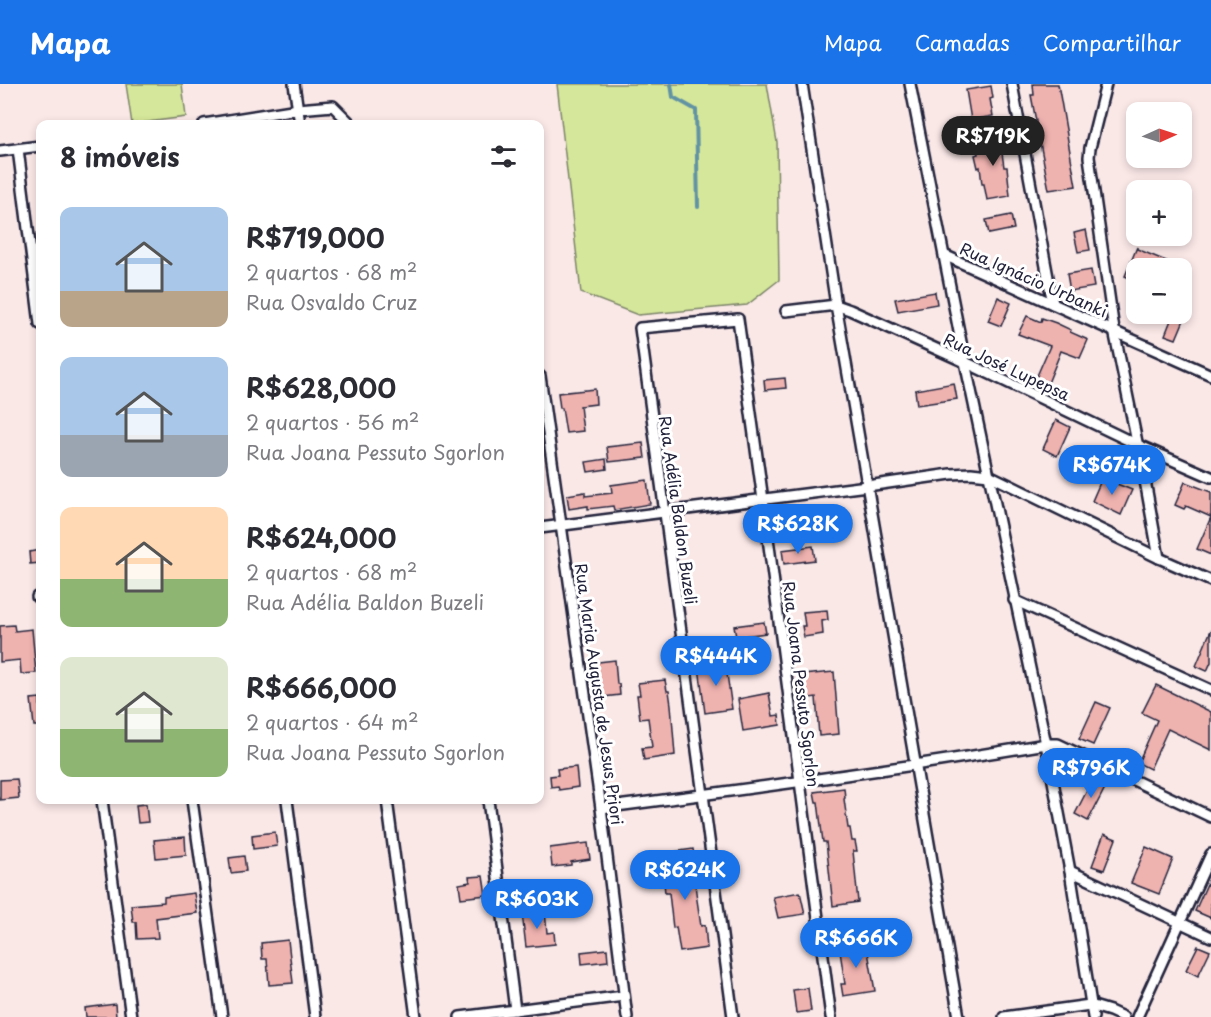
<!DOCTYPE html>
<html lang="pt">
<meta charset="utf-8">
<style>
body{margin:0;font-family:"Playpen Sans",sans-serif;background:#f2f2f3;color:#2b2b33;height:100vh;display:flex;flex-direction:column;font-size:22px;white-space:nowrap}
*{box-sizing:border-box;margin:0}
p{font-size:20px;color:#7c7c81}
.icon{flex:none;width:33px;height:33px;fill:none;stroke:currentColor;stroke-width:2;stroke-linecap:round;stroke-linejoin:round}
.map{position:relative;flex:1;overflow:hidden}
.side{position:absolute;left:36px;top:36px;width:508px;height:684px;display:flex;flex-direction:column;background:#fff;border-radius:12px;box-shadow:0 3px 9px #0003}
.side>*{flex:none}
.needle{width:39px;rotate:87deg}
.tools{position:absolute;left:1126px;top:18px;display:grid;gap:12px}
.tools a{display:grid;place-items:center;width:66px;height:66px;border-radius:12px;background:#fff;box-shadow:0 3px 9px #0003;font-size:30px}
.price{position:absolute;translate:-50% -51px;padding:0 14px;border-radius:21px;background:#1a73e8;color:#fff;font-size:20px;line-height:39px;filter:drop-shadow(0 2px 3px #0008)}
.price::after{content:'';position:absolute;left:50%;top:36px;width:18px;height:14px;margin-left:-9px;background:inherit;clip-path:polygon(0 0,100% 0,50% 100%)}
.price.on{background:#222;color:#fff}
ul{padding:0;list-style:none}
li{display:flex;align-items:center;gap:18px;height:150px;padding:0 24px}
li span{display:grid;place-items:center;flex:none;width:168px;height:120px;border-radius:12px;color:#555}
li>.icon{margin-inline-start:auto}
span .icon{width:72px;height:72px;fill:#fffc;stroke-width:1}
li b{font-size:26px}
h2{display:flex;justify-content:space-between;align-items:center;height:72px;padding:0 24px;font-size:26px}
header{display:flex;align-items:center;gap:36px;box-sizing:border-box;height:84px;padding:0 30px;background:#1a73e8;color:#fff}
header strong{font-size:28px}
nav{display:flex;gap:33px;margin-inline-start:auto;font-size:21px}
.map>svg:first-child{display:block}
</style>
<header>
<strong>Mapa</strong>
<nav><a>Mapa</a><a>Camadas</a><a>Compartilhar</a></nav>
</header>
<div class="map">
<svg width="1211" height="933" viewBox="0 0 1211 933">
<rect width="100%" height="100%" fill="#fae8e7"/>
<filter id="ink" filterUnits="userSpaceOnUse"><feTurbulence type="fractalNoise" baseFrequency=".0167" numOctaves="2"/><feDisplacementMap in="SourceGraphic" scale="12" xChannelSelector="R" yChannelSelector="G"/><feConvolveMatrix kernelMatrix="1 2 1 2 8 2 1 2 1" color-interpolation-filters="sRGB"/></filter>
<g filter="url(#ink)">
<!-- green -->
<g fill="#d5e79a" stroke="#7c846a" stroke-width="1.5">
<path d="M126,0h56l4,33 -54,7z"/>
<path d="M557,0h210l10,58 2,138 -32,25 -109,10 -57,-22z"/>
</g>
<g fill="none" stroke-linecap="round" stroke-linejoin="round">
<!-- stream -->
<path stroke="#6293a3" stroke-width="4" d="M671,0l2,13 23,13 2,97"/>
</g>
<!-- building -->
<g fill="#eeb2af" stroke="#22223b" stroke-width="1.5">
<path d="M1033,0h25l18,102 -27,4 -18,-95h3z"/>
<path d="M991,2l2,12 -3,1 3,17 -22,4 -5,-30z"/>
<path d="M1001,50l2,12h-2l3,21h3l3,29 -23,4 -3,-16h-2l-2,-17 -2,1 -3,-13 3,-1 -2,-16z"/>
<path d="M1011,131l3,14 -25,5 -3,-14z"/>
<path d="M1086,146l4,20 -12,2 -4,-19z"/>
<path d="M1137,163v2l46,19h-46v13l-12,-5z"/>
<path d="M1091,186l3,17 -24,4 -3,-17z"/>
<path d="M935,208l2,12 -39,7 -3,-12z"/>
<path d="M998,213l13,6 -10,23 -13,-5z"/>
<path d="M1173,231l11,5 -8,19 -11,-4z"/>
<path d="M1027,232l14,6 1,-4 14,5 15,7 -1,2 18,8 -8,18 -19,-7 -13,32 -12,-5 14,-32 -32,-12z"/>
<path d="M785,294l1,10 -21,2 -1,-10z"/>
<path d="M954,299l3,16 -40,6 -2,-15z"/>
<path d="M595,305l1,15 -16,2 3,25 -17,2 -4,-25h-2l-2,-15z"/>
<path d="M1056,336l14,7 -13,29 -14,-7z"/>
<path d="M643,359l2,15 -36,4 -2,-15z"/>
<path d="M606,375l1,10 -19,3 -2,-10z"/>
<path d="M1102,394l30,12 -11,25 -29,-14z"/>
<path d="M647,396l3,24 -36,6 -1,-4 -25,3v-3l-19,3 -2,-14 18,-3v4l27,-3 -1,-8z"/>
<path d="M1185,398l26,10v63l-14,-6 14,-32 -25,-11 -2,3 -9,-4z"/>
<path d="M813,462l2,14 -31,4 -2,-14z"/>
<path d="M40,466v13l-10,1 -1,-12z"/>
<path d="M827,526l1,10 -6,1 1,13 -19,3 -2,-11h3l-2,-14z"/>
<path d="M764,538l2,11 -30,4 -2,-11z"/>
<path d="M14,541l1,6 17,-2 4,44 -15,1 -1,-14 -20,2v-36z"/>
<path d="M1211,546v32l-4,9 -11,-5z"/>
<path d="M615,576l2,24h2l1,11 -25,3 -5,-35z"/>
<path d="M731,578l2,12h-6l5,35 -27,4 -6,-46z"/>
<path d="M834,588l5,62 -20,2 -3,-39 -12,2 -2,-24z"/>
<path d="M665,596l2,11h2l2,14 4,50 -31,5 -2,-12 10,-1 -4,-29 -8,1 -3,-24h3l-2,-12z"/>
<path d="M1156,601l55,27v38l-43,-21 -18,40 -12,-6 19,-43 -15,-7z"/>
<path d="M769,609l4,23 6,-1 1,10 -37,6 -5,-32z"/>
<path d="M40,614v28h-6l-3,-27z"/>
<path d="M1096,618l14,6 -17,37 -14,-6z"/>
<path d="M576,683l2,20 -19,3 -1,-4 -7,1 -1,-11 8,-1 -1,-6z"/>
<path d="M1094,693l13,7 -19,37 -13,-7z"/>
<path d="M17,695l2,19 -19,2v-20z"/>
<path d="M844,704l1,10 -1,1 4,29h2l2,13h3l2,10h-4l5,51 -25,4 -7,-64h-3l-5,-40h-2l-2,-10z"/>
<path d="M146,720l2,18 -10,1 -2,-18z"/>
<path d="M275,748l2,14 -24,3 -1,-14z"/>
<path d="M1104,750l12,5 -12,31 -12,-4z"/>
<path d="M185,753l1,18 -30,3 -2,-18z"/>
<path d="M588,759l2,16 -19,3v3l-19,2 -2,-19z"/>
<path d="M1146,763l27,12 -14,35 -28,-11z"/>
<path d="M693,765l2,12h-3l5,39 4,26 4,-1 2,23 -27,4 -4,-25 -3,1 -4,-35h-4l-1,-11 4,-1 -2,-14 2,-1 -2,-13z"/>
<path d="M244,772l2,15 -15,2 -2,-15z"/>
<path d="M1211,791v43l-16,-7z"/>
<path d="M483,792l3,19 -25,3 -2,-14 11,-2 -1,-5z"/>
<path d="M800,808l5,22 -27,4 -5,-21z"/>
<path d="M194,809l3,20 -41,5 2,20 -21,1 -1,-17h-3l-2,-17 33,-3v-5z"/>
<path d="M545,827l2,22 7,-1 1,12 -29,3 -4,-34z"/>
<path d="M288,856l5,43 -24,2 -2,-26h-5l-1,-16z"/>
<path d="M867,857l2,11h-1l7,39 -32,5 -2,-12h4l-6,-39z"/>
<path d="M1198,862l12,5 -12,25 -12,-6z"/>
<path d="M607,865l1,12 -26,3 -1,-12z"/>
<path d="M808,904l3,23 -15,2 -3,-23z"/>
<path d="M115,920l1,13h-30l-1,-9z"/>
</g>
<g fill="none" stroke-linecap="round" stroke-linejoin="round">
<!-- minor casing -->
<g stroke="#22223b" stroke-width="14">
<g id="minor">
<path d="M294,0l6,40"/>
<path d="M802,0l34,221 123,712"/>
<path d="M910,0l55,278 81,382 24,127 23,146"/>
<path d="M1012,0l41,220"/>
<path d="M1106,0l-16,64 -1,9 25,173 32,156 13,72"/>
<path d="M204,40l94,-15 35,-3 18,18"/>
<path d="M18,65l22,175"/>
<path d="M0,67l40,-5"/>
<path d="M944,171l267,120"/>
<path d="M786,227l50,-6 14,5 115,52 173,83 73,32"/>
<path d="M540,292l61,432 26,209"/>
<path d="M540,444l327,-42 84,-12 20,-1 18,2 170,83 52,23"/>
<path d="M37,513l3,-1"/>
<path d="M1014,516l197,90"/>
<path d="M102,716l29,217"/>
<path d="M192,716l30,217"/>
<path d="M287,716l28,217"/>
<path d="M387,716l29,217"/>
<path d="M488,716l27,210"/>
<path d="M601,724c149,-19 297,-39 445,-64h12l153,73"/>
<path d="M1070,787l141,66"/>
<path d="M460,933l164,-21"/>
<path d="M733,933l-93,-689 98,-9 25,181 68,517"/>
<path d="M1004,933l86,-12 20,6 13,6"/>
<path d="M1137,933l74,-163"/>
</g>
</g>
<!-- minor -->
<use href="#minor" stroke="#fff" stroke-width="9"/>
</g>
</g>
<g text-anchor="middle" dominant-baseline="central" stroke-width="6" stroke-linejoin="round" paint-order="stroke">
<!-- street labels -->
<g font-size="16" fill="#22223b" stroke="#fff">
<text transform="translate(1034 195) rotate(24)">Rua Ignácio Urbanki</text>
<text transform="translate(1007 282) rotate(25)">Rua José Lupepsa</text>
<text transform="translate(679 426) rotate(82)">Rua Adélia Baldon Buzeli</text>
<text transform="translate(802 600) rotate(83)">Rua Joana Pessuto Sgorlon</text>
<text transform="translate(600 610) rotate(82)">Rua Maria Augusta de Jesus Priori</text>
</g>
</g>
</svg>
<div class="tools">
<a><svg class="needle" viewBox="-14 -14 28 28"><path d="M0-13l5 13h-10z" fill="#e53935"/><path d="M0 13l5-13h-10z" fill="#7c7c81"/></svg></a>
<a>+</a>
<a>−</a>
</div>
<b class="price on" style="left:993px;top:83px">R$719K</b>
<b class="price" style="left:1112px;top:412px">R$674K</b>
<b class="price" style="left:798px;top:471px">R$628K</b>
<b class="price" style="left:716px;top:603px">R$444K</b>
<b class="price" style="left:1091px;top:715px">R$796K</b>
<b class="price" style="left:685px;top:817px">R$624K</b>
<b class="price" style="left:537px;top:846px">R$603K</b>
<b class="price" style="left:856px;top:885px">R$666K</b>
<section class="side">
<h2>8 imóveis<svg class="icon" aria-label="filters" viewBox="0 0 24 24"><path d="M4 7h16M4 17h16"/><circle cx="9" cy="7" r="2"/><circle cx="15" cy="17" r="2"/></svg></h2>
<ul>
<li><span style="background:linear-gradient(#a9c7e8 70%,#b9a48a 0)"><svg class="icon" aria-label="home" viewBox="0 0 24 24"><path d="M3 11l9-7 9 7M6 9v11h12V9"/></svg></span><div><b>R$719,000</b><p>2 quartos · 68 m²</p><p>Rua Osvaldo Cruz</p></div></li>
<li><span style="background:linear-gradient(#a9c7e8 65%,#9aa5b1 0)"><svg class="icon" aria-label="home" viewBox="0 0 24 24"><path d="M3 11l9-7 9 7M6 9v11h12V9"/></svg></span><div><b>R$628,000</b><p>2 quartos · 56 m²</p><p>Rua Joana Pessuto Sgorlon</p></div></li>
<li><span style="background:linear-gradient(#ffd9b3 60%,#8fb573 0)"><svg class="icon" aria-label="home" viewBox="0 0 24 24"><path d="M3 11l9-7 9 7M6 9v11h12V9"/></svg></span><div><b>R$624,000</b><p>2 quartos · 68 m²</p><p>Rua Adélia Baldon Buzeli</p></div></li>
<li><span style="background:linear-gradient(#dfe7d0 60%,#8fb573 0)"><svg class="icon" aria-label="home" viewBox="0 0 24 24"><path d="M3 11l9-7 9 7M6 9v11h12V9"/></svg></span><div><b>R$666,000</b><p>2 quartos · 64 m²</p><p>Rua Joana Pessuto Sgorlon</p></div></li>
</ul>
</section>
</div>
